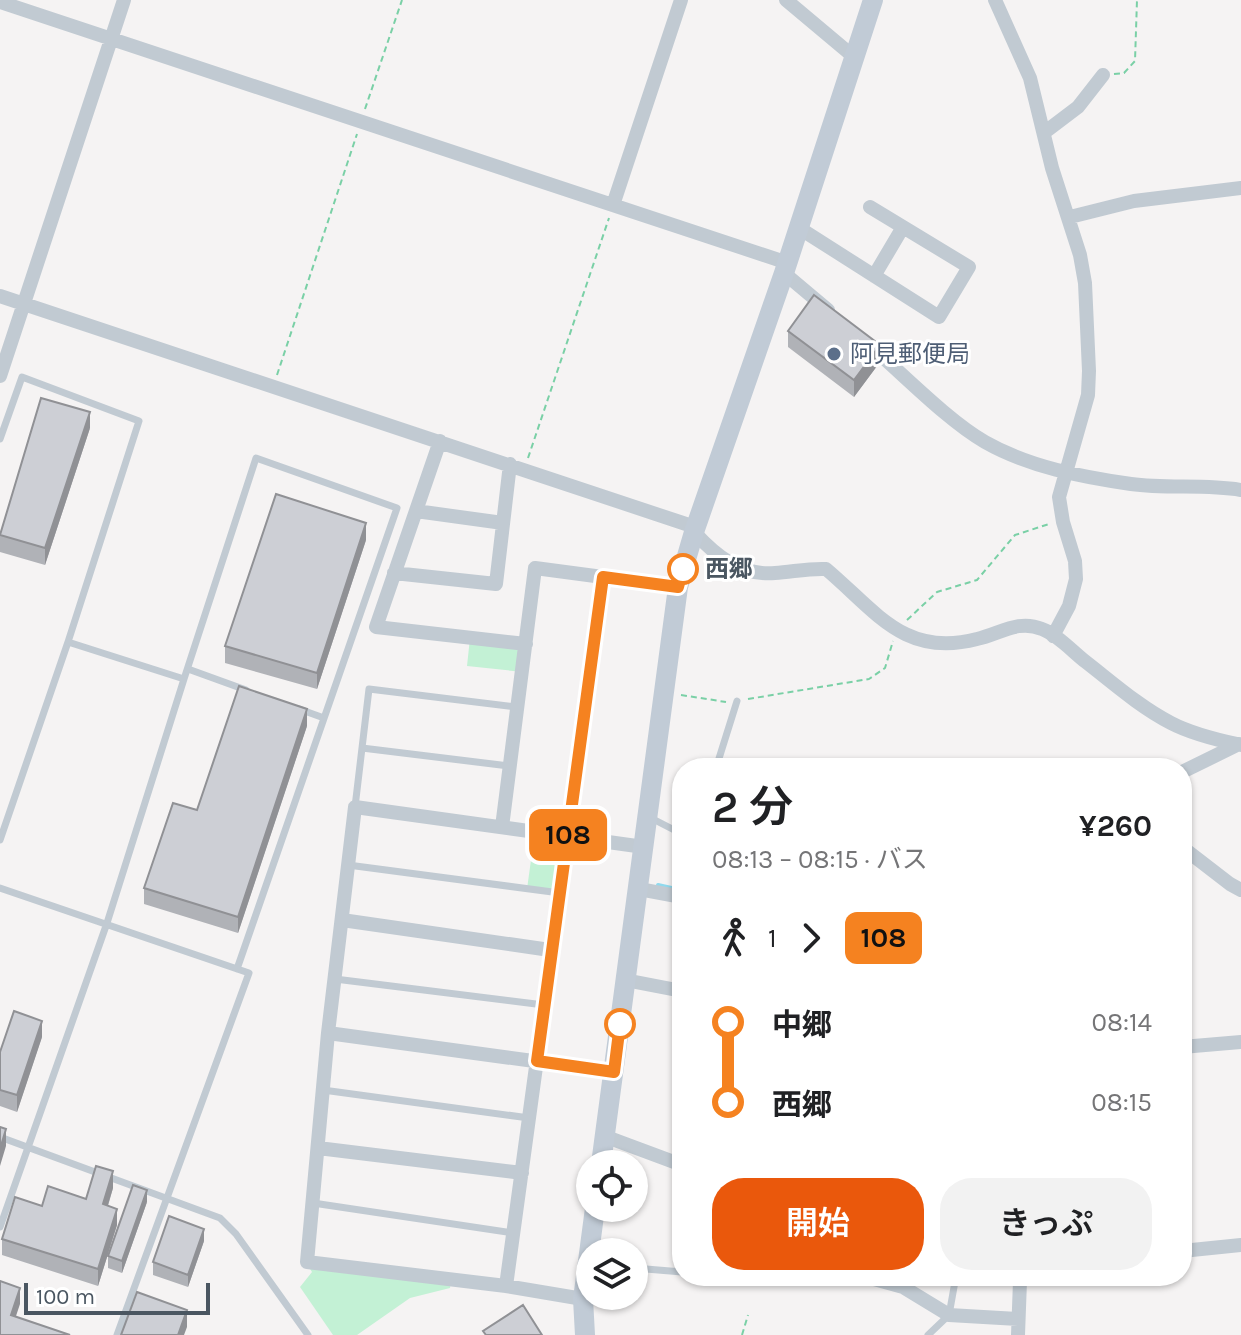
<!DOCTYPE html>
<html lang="ja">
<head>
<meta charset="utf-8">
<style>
	body { margin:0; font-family:Karla,"Noto Sans JP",sans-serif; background:#f2f2f2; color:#202124; height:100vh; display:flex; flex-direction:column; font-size:30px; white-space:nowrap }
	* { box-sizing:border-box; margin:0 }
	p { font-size:26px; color:#757577 }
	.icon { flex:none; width:44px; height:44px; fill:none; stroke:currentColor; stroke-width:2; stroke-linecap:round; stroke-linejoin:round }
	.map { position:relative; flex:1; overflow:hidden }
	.details { position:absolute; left:672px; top:758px; width:520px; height:528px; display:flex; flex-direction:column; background:#fff; border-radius:32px; box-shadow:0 2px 6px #0004 }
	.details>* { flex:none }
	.badge { padding:0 16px; border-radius:12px; font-size:28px; line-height:52px }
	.buttons { position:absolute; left:576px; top:1150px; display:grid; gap:16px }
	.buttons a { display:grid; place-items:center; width:72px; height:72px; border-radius:50%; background:#fff; box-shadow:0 2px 6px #0004; font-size:40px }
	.scale { position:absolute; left:24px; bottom:20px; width:186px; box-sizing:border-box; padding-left:8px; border:4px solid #4a5661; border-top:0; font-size:22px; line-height:28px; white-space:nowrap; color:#4a5661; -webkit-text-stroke:6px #fff; paint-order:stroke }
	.map>.badge { position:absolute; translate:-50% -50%; box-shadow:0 0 0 4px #fff }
	.legs { display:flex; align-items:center; gap:12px; height:88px; padding:0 40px; font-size:26px }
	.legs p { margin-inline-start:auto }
	.overview { display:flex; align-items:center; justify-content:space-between; height:136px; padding:0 40px }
	h1 { font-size:44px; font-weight:600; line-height:60px }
	.cta { display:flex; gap:16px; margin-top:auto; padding:16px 40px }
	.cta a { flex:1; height:92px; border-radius:32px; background:#ea580c; color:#fff; font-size:32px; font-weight:600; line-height:92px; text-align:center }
	.cta a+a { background:#f2f2f2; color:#202124 }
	ul { padding:0 40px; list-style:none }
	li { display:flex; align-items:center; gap:28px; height:80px; font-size:30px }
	li i { display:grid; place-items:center; width:12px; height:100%; margin:0 10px; background:currentColor }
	li i::after { content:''; width:20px; height:20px; margin:-10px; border:6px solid; border-radius:50%; background:#fff }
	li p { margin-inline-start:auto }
	li:first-child i { background:linear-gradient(#0000 50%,currentColor 0) }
	li:last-child i { background:linear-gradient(currentColor 50%,#0000 0) }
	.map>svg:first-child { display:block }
	.green { fill:#c3f1d5 }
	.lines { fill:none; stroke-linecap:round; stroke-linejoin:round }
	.stream { stroke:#90daee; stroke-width:4 }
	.path { stroke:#7ad0a6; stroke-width:2; stroke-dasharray:6 4; stroke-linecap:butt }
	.lane { stroke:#c1cad2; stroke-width:7 }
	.street { stroke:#c1cad2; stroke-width:14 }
	.secondary { stroke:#c1cbd6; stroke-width:20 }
	.wall { fill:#b0b2b7 }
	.shaded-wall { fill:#909195 }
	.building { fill:#cdcfd5; stroke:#909195; stroke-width:2 }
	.line-1-casing { stroke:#fff; stroke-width:18 }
	.line-1 { stroke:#f58220; stroke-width:12 }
	.service-dot { fill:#5c6f8a; stroke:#fff; stroke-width:3 }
	.stop-1-dot { fill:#fff; stroke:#f58220; stroke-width:4 }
	.labels { text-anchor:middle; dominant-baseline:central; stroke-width:6; stroke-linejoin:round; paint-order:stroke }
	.service-label { font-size:24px; fill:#4e5e75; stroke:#fff; text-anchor:start }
	.stop-label { font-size:24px; font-weight:bold; fill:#4a5661; stroke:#fff; text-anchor:start }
</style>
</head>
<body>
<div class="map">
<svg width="1241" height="1335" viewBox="0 0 1241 1335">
	<rect width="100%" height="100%" fill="#f5f3f3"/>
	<path class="green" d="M470 638 526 644 523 672 467 666Z
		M535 831 568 836 560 893 527 889Z
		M307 1264 451 1281 450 1288 410 1298 357 1335H333L300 1287 312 1272Z"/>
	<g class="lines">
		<path class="stream" d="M658 885 676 889"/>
		<path class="path" d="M1114 74 1124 73 1135 61 1137 0
			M365 109 402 0
			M277 375 357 134
			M528 458 609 218
			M907 620 937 592 977 580 1015 535 1049 524
			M681 695 726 702
			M748 699 869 679 885 668 893 641
			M742 1335 748 1315"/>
		<path class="lane" d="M0 439 22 377 139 421 68 642
			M188 669 246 690
			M184 679 256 458 397 508 237 969
			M299 709 324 718
			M362 748 509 766
			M716 768 737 701
			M355 807 369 689 516 707
			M649 817 682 834
			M0 840 68 642 184 679 107 923 0 1227
			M348 865 560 893
			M0 888 249 973 117 1335
			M335 979 544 1005
			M323 1090 529 1118
			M0 1137 220 1218 236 1234 308 1335
			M313 1203 513 1233
			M634 1268 682 1272
			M928 1335 949 1315 956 1276"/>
		<path class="street" d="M786 0 854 57
			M995 0 1030 78 1052 168 1080 255 1085 283 1089 371 1088 395 1059 497 1063 522 1075 561 1076 579 1069 606 1053 636
			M0 2 788 263
			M1045 132 1078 107 1103 75
			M613 205 681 0
			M1070 217 1134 201 1241 188
			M799 228 939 317 969 267 870 207
			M784 273 828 310
			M874 276 903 227
			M0 296 695 527
			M868 344C903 374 947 420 985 442 1029 467 1082 477 1131 484 1167 489 1205 484 1241 490
			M0 376 124 0
			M440 441 376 627 526 644
			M416 511 503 523
			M694 532C716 556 740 576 775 573 792 572 809 568 826 569 876 611 904 658 977 639 1000 634 1018 619 1042 629 1058 635 1073 652 1086 662 1113 683 1140 707 1171 723 1192 734 1217 740 1241 745
			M394 573 496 584 510 464
			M1182 772 1239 744
			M502 827 535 568 678 587
			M1182 847 1230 884 1241 890
			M639 889 682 897
			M342 920 550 950
			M625 980 682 991
			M328 1033 614 1072
			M1182 1047 1241 1042
			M604 1136 682 1165
			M318 1148 522 1173
			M1182 1251 1241 1245
			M863 1276 903 1287 949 1315 1018 1319
			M506 1286 603 577
			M583 1299 506 1286 307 1262 328 1033 355 807 644 847
			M1018 1335 1020 1281 1024 1276"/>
		<path class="secondary" d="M601 1164 678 587 694 532 784 273 873 0
			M585 1335 583 1299 595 1208"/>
	</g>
	<path class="wall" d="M788 331 880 362 854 397 788 347Z
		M90 428 45 565 0 552V535Z
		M366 540 317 689 225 663V646Z
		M307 726 238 933 144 904V888L197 810Z
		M42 1037 17 1112 0 1106V1052Z
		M113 1188 108 1206 117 1225 98 1286 2 1255V1239L42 1206 86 1199Z
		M147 1202 122 1273 108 1268V1256Z
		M204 1241 188 1287 153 1275V1262Z"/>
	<path class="shaded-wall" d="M880 345V362L854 397V380Z
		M90 412V428L45 565V548Z
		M366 523V540L317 689V673Z
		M307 709V726L238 933V917Z
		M42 1021V1037L17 1112V1095Z
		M6 1129V1146L0 1166V1149Z
		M113 1171V1188L103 1221V1204Z
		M147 1190V1202L122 1273V1261Z
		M117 1209V1225L98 1286V1269Z
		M204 1229V1241L188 1287V1275Z
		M20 1288V1304L11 1331V1315Z
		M187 1310V1327L184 1335H178Z"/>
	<path class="building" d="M814 295 880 345 854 380 788 331Z
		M41 398 90 412 45 548 0 535Z
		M276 494 366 523 317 673 225 646Z
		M239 686 307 709 238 917 144 888 173 803 197 810Z
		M14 1011 42 1021 17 1095 0 1090V1052Z
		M0 1127 6 1129 0 1149Z
		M96 1166 113 1171 103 1204 117 1209 98 1269 2 1239 15 1197 42 1206 48 1186 86 1199Z
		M133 1185 147 1190 122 1261 108 1256Z
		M169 1216 204 1229 188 1275 153 1262Z
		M0 1281 20 1288 11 1315 70 1335H0Z
		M137 1292 187 1310 178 1335H121Z
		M523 1305 542 1335H486L483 1331Z"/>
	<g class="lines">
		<g class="line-1-casing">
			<path id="line-1" d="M620 1024 614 1072 537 1061 603 577 678 587 683 569"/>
		</g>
		<use href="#line-1" class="line-1"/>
	</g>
	<circle class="service-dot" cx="834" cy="354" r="8"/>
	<g class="stop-1-dot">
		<circle cx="683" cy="569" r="14"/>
		<circle cx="620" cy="1024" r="14"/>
	</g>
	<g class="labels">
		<g class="service-label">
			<text x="850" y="354">阿見郵便局</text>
		</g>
		<g class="stop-label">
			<text x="705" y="569">西郷</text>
		</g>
	</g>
</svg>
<div class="buttons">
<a><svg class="icon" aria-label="locate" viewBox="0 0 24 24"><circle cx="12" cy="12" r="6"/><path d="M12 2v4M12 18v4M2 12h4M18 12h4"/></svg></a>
<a><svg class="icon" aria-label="layers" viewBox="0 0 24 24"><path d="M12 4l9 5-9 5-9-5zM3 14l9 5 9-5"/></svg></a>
</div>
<div class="scale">100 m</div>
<b class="badge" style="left:568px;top:835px;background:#f58220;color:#111">108</b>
<section class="details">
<div class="overview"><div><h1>2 分</h1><p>08:13 – 08:15 · バス</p></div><b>¥260</b></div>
<div class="legs"><svg class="icon" aria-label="walk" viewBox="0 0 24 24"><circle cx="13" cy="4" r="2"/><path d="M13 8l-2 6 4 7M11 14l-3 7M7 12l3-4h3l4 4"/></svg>1<svg class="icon" aria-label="forward" viewBox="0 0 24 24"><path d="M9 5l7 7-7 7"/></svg><b class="badge" style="background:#f58220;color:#111">108</b></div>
<ul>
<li><i style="color:#f58220"></i><b>中郷</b><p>08:14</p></li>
<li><i style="color:#f58220"></i><b>西郷</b><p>08:15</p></li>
</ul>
<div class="cta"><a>開始</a><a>きっぷ</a></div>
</section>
</div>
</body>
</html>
